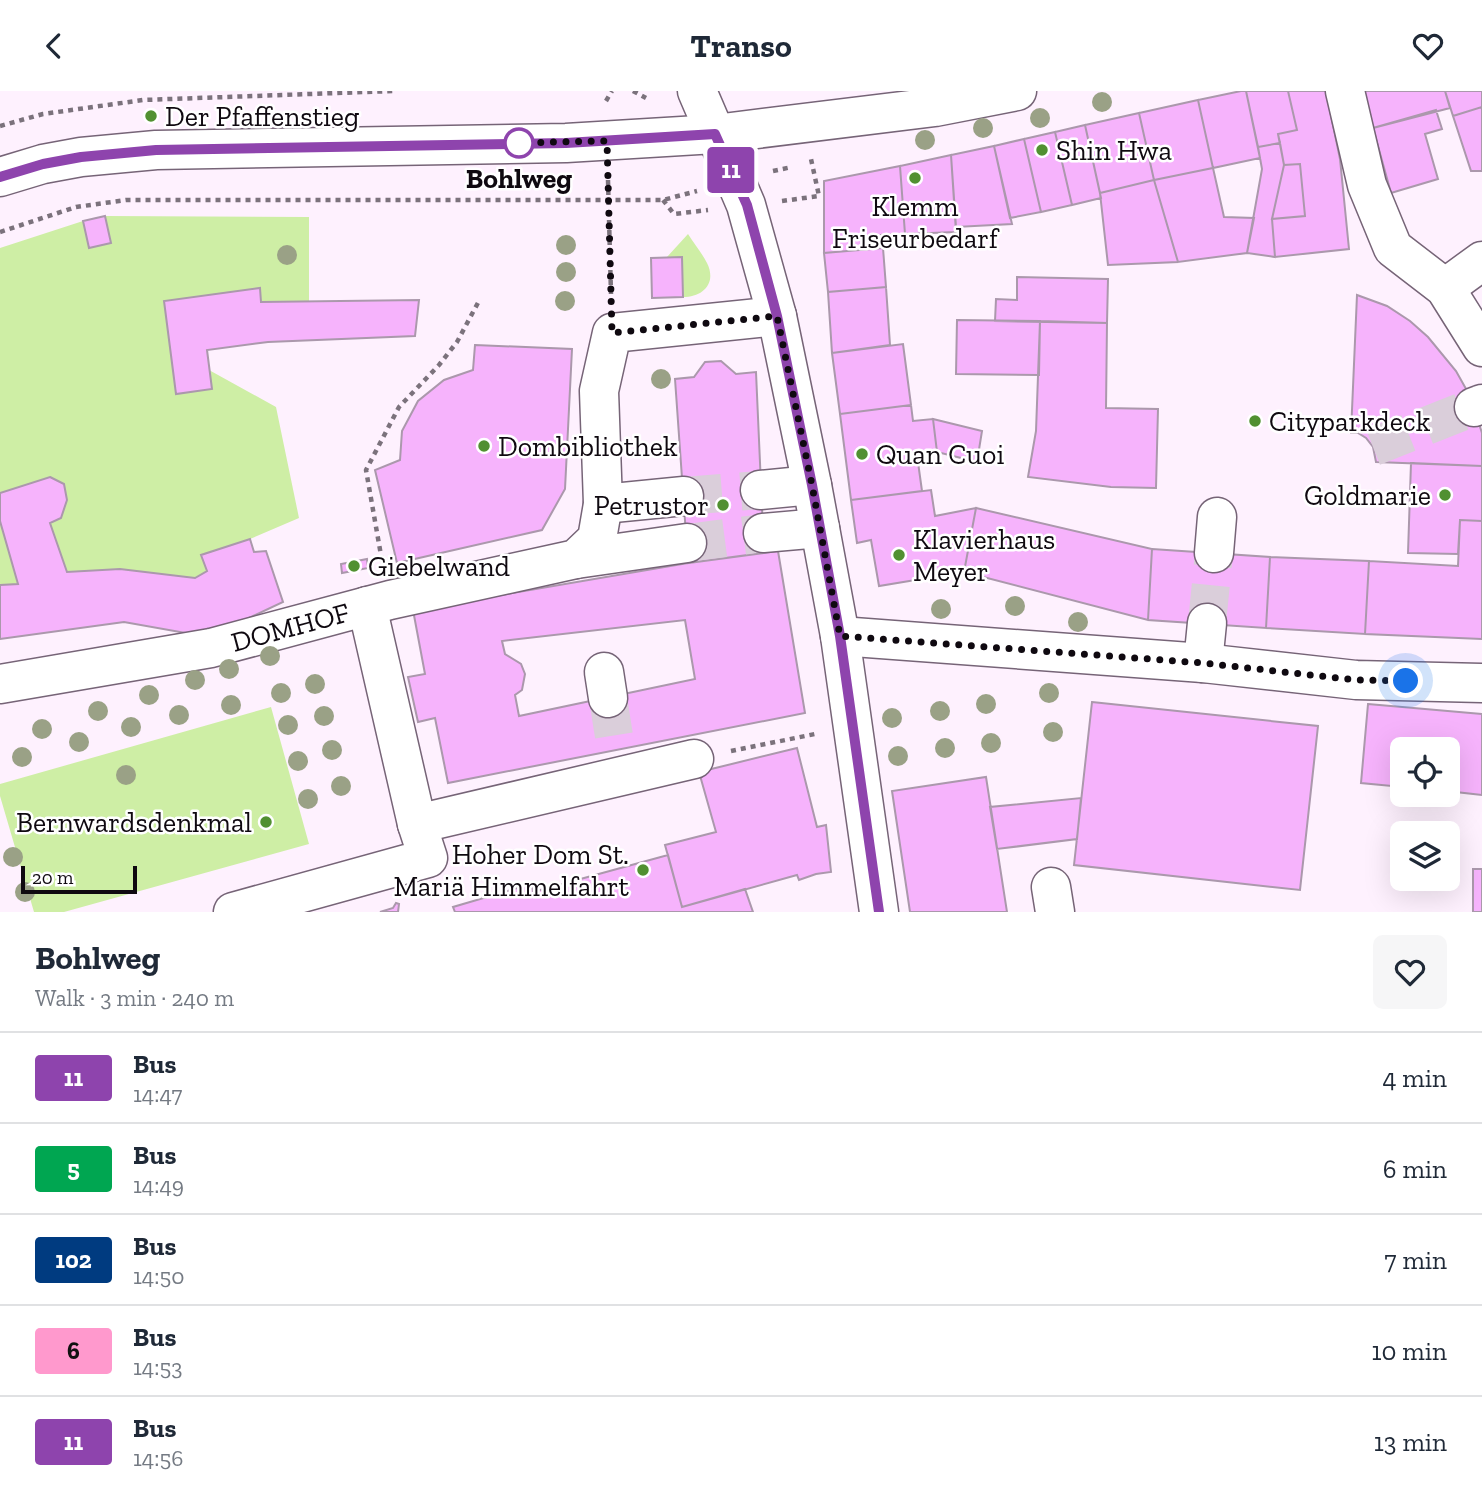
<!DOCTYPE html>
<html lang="en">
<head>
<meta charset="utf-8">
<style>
	body { margin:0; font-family:"Zilla Slab",serif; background:#f6f6f7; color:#1f2937; height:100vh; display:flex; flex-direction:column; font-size:26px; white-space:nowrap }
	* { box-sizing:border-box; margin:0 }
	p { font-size:23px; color:#747a83 }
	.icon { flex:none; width:38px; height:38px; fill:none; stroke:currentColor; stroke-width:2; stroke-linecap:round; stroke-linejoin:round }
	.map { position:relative; height:821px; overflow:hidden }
	.panel { display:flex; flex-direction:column; background:#fff; flex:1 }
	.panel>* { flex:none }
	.badge { padding:0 14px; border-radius:5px; font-size:24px; line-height:46px }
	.tools { position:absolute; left:1390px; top:646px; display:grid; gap:14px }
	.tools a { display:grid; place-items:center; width:70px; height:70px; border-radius:10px; background:#fff; box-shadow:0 7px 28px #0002; font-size:35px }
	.scale { position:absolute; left:21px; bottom:18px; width:116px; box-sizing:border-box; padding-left:7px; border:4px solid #0f0910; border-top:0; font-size:19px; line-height:24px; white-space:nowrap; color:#0f0910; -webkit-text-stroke:5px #fff; paint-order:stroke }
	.you { position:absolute; width:35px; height:35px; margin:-18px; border:5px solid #fff; border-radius:50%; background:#1a73e8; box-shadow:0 0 0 10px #1a73e833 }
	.map>.badge { position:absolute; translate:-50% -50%; box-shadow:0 0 0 4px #fff }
	.round { display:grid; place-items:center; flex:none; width:74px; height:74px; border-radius:10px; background:#f6f6f7 }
	.headline { display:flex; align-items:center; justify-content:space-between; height:119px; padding:0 35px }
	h1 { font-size:33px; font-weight:700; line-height:52px }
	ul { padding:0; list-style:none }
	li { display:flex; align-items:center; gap:21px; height:91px; padding:0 35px; border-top:2px solid #e0e1e3 }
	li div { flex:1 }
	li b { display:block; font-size:26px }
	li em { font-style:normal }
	li .badge { min-width:77px; font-weight:700; text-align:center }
	header { display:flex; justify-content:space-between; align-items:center; height:91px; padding:0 35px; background:#fff; font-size:32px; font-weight:700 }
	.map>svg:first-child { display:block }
	.green { fill:#ceeea5 }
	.building { fill:#f6b3fc; stroke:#ab98ac; stroke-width:2; fill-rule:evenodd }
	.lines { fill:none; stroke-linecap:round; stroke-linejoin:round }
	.minor-tunnel { stroke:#daceda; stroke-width:38; stroke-dasharray:38 19; stroke-linecap:butt }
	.minor-casing { stroke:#766477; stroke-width:41 }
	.path { stroke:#7b727c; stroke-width:4.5; stroke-dasharray:5 5; stroke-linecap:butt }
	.minor { stroke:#fff; stroke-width:38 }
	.tree { fill:#9aa186 }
	.line-casing { stroke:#fff; stroke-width:16 }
	.line { stroke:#8e44ad; stroke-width:10 }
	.walk { stroke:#0f0910; stroke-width:7; stroke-dasharray:0 12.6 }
	.poi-dot { fill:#519031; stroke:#fff; stroke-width:2.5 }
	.stop-dot { fill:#fff; stroke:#8e44ad; stroke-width:3.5 }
	.labels { text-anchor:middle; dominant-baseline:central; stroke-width:5; stroke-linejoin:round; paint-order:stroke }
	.poi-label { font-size:28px; fill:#0f0910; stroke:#fff; text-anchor:start }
	.stop-label { font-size:28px; font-weight:bold; fill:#0f0910; stroke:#fff }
	.street-label { font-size:28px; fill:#0f0910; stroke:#fff }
</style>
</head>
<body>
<header><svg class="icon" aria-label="back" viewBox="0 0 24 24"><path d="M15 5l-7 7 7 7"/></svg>Transo<svg class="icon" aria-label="heart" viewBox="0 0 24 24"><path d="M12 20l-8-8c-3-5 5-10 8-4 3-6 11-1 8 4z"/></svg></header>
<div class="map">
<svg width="1482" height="821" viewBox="0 0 1482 821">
	<rect width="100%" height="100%" fill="#fef1fe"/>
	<path class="green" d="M105 125 309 126V210L261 211 260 197 164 210 176 303 211 298 209 279 276 316 299 427 250 448 201 464 207 480 195 487 120 478 67 481 50 432 61 426 67 409 64 393 49 386 0 402V157L83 130 89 156 111 152Z
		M688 143C694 153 702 162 707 172 717 192 703 206 683 206L682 166H667Z
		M0 430 18 493 0 494Z
		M271 616 309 753 64 821H34L0 705V693Z"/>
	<path class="building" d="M1241 0H1246L1260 67 1213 77 1198 9Z
		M1246 0H1288L1297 39 1278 43 1280 52 1258 56Z
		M1288 0H1326L1340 68 1349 158 1275 166 1272 128 1305 125 1300 73 1284 74 1278 43 1297 39Z
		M1364 0H1445L1450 17 1373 37Z
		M1445 0H1482V16L1453 25Z
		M1198 9 1213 77 1154 89 1139 22Z
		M1482 16V80H1471L1453 25Z
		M1436 19 1442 38 1425 43 1438 88 1391 102 1373 37Z
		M1139 22 1154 89 1100 102 1085 34Z
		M1085 34 1101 107 1072 114 1055 41Z
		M1055 41 1072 114 1041 121 1024 48Z
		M1024 48 1041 121 1010 127 994 55Z
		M1280 52 1284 74 1272 128 1275 166 1247 162 1262 78 1258 56Z
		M994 55 1012 133 956 136 951 64Z
		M951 64 956 141 905 143 900 75Z
		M1300 73 1305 125 1272 128 1284 74Z
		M900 75 905 143 881 144 883 157 824 162V90Z
		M1213 77 1224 126 1254 127 1247 162 1178 171 1154 89Z
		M1154 89 1178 171 1108 174 1100 102Z
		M105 125 111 152 89 157 83 130Z
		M883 157 886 196 828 201 824 162Z
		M682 166 683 206 652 207 651 167Z
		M1017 186 1108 188 1107 232 995 230 996 208 1017 209Z
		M886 196 890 254 832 262 828 201Z
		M260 197 261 211 419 209 415 245 268 251 207 259 212 298 176 303 164 210Z
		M1357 204 1387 215 1410 230 1428 246 1456 280 1470 305 1482 342V375L1376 371 1373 356 1366 347 1358 342H1351Z
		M957 229 1040 230 1039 284 956 283Z
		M1040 230 1107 232 1106 317 1158 318 1156 397 1111 396 1028 386 1036 340Z
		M903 253 911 314 840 323 832 262Z
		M475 254 572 258 565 398 542 439 397 472 375 379 400 369 402 340 418 310 444 289 473 279Z
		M721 270 736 283 756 281 764 462 688 472 675 288 694 286 705 271Z
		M911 314 913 330 933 328 937 361 917 364 922 400 851 409 840 323Z
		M933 328 982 340 977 371 937 361Z
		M1411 372 1482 375V430L1460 429 1458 463 1408 462Z
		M50 386 64 393 67 409 61 427 50 432 67 481 120 478 195 487 207 480 201 464 250 448 254 461 266 460 283 511 208 546 124 531 0 548V494L18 493 0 430V402Z
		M931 399 935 425 976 417 964 481 879 495 871 449 857 452 851 409Z
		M976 417 1152 458 1148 529 964 481Z
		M1460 429 1482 430V548L1365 543 1369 470 1458 475Z
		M1152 458 1270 466 1266 537 1148 529Z
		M778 460 805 622 448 692 435 627 418 631 408 586 425 583 413 519 688 472ZM685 529 695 588 519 625 515 604 522 599 525 583 521 573 505 563 502 550Z
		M1270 466 1369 470 1365 543 1266 537Z
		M367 468 368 477 342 482 341 473Z
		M1092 611 1318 635 1300 799 1074 774Z
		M1368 613 1482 623V704L1447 700V658H1402V696L1361 692Z
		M797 657 817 736 826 734 831 781 816 783 799 789 797 784 682 816 665 754 716 741 699 681Z
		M986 686 1007 821H910L892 700Z
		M1081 707 1077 748 997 758 990 716Z
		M668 764 682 816 745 798 753 821H455L453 816 531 793 533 801Z
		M1473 778H1482V821H1473Z
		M396 812 399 813 398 821H380L393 817Z"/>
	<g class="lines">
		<path class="minor-tunnel" d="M1373 356 1474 316
			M684 405 760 399
			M687 452 763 442
			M1207 532 1214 462
			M608 607 616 658"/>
		<g class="minor-casing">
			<g id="minor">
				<path d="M697 0 746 114 777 225 812 394 840 545 879 821"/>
				<path d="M1345 0 1367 94 1393 157 1445 197 1482 256"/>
				<path d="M0 86 43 73 81 66 156 59 566 52 715 43 935 16 1017 0"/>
				<path d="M1445 197 1482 170"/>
				<path d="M1474 316 1482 313"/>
				<path d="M760 399 812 394"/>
				<path d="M603 413 684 405"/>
				<path d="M763 442 820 437"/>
				<path d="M1214 462 1217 426"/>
				<path d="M576 468 687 452"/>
				<path d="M840 545 1203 572 1356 589 1482 592"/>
				<path d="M1203 572 1207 532"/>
				<path d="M604 581 608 607"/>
				<path id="s1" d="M0 593 211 557 390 509 576 468 597 448 603 413 599 300 612 242 777 225"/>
				<path d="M417 733 694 668"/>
				<path d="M1051 796 1055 821"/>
				<path d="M233 821 428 767 417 733 367 515"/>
			</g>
		</g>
		<path class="path" d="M633 0 646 7
			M606 10 612 0
			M0 35 43 23 143 9 393 0
			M773 80 792 76
			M608 89 611 203
			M663 109 674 123 708 119
			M782 110 819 105 811 68
			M0 141 76 116 126 109H663L697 100
			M382 470 366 379 399 316 439 274 457 251 480 208
			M731 660 815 643"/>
		<use href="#minor" class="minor"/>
	</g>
	<g class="tree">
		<circle cx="1102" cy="11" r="10"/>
		<circle cx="1040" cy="27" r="10"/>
		<circle cx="983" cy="37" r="10"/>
		<circle cx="925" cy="49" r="10"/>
		<circle cx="566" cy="154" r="10"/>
		<circle cx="287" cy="164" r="10"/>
		<circle cx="566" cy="181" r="10"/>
		<circle cx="565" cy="210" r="10"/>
		<circle cx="661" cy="288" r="10"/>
		<circle cx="1015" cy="515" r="10"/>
		<circle cx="941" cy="518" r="10"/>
		<circle cx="1078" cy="531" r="10"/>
		<circle cx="270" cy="565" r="10"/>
		<circle cx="229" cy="578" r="10"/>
		<circle cx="195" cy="589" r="10"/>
		<circle cx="315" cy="593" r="10"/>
		<circle cx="281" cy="602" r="10"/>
		<circle cx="1049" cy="602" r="10"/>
		<circle cx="149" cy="604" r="10"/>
		<circle cx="986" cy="613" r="10"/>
		<circle cx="231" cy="614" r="10"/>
		<circle cx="98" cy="620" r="10"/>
		<circle cx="940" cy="620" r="10"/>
		<circle cx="179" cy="624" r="10"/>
		<circle cx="324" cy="625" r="10"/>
		<circle cx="892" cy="627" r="10"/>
		<circle cx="288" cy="634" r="10"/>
		<circle cx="131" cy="636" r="10"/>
		<circle cx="42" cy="638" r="10"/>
		<circle cx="1053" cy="641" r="10"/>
		<circle cx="79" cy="651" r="10"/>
		<circle cx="991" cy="652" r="10"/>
		<circle cx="945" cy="657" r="10"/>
		<circle cx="332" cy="659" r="10"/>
		<circle cx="898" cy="665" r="10"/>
		<circle cx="22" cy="666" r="10"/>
		<circle cx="298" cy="670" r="10"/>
		<circle cx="126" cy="684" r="10"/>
		<circle cx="341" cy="695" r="10"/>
		<circle cx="308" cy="708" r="10"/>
		<circle cx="13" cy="766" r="10"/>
		<circle cx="25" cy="801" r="10"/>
	</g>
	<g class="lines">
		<g class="line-casing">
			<path id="line" d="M0 86 43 73 81 66 156 59 566 52 715 43 747 114 777 225 812 394 840 545 879 821"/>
		</g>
		<use href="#line" class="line"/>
		<path class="walk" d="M519 52H511L607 50 612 242 777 225 812 394 840 545 1203 572 1356 589 1406 590"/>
	</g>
	<g class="poi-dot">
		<circle cx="151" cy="25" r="7"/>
		<circle cx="1042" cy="59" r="7"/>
		<circle cx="915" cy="87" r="7"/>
		<circle cx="1255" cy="330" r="7"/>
		<circle cx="484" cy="355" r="7"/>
		<circle cx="862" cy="363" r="7"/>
		<circle cx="1445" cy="404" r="7"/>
		<circle cx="723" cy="414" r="7"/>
		<circle cx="899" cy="464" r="7"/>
		<circle cx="354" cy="475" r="7"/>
		<circle cx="266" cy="731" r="7"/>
		<circle cx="643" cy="779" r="7"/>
	</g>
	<circle class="stop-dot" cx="519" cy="52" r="14"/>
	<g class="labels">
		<g class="poi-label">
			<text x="165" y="25">Der Pfaffenstieg</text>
			<text x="1056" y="59">Shin Hwa</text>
			<text x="915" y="115" text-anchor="middle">Klemm<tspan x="915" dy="32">Friseurbedarf</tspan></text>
			<text x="1269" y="330">Cityparkdeck</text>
			<text x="498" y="355">Dombibliothek</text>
			<text x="876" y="363">Quan Cuoi</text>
			<text x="1431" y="404" text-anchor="end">Goldmarie</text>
			<text x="709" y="414" text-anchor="end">Petrustor</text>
			<text x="913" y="448">Klavierhaus<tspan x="913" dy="32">Meyer</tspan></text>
			<text x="368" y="475">Giebelwand</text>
			<text x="252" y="731" text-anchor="end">Bernwardsdenkmal</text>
			<text x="629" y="763" text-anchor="end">Hoher Dom St.<tspan x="629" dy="32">Mariä Himmelfahrt</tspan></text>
		</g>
		<g class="stop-label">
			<text x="519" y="87">Bohlweg</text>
		</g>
		<g class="street-label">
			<text stroke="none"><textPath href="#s1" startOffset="296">DOMHOF</textPath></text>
		</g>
	</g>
</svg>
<div class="tools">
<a><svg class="icon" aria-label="locate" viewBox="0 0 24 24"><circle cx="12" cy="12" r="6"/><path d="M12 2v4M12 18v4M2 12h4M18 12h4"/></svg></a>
<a><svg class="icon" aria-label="layers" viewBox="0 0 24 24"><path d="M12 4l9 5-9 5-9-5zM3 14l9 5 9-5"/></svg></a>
</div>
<div class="scale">20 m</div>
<div class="you" style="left:1406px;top:590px"></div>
<b class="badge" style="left:731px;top:79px;background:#8e44ad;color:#fff">11</b>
</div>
<section class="panel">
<div class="headline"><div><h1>Bohlweg</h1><p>Walk · 3 min · 240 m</p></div><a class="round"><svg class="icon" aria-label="heart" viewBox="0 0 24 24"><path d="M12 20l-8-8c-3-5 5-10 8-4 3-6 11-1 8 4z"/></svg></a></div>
<ul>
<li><span class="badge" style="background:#8e44ad;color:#fff">11</span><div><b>Bus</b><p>14:47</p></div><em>4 min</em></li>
<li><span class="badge" style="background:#00a651;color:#fff">5</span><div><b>Bus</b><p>14:49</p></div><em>6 min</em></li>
<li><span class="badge" style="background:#003b80;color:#fff">102</span><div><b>Bus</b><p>14:50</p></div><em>7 min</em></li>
<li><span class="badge" style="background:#ff99cd;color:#111">6</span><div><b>Bus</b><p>14:53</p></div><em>10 min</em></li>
<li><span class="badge" style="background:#8e44ad;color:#fff">11</span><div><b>Bus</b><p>14:56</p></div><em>13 min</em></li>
</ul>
</section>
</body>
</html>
